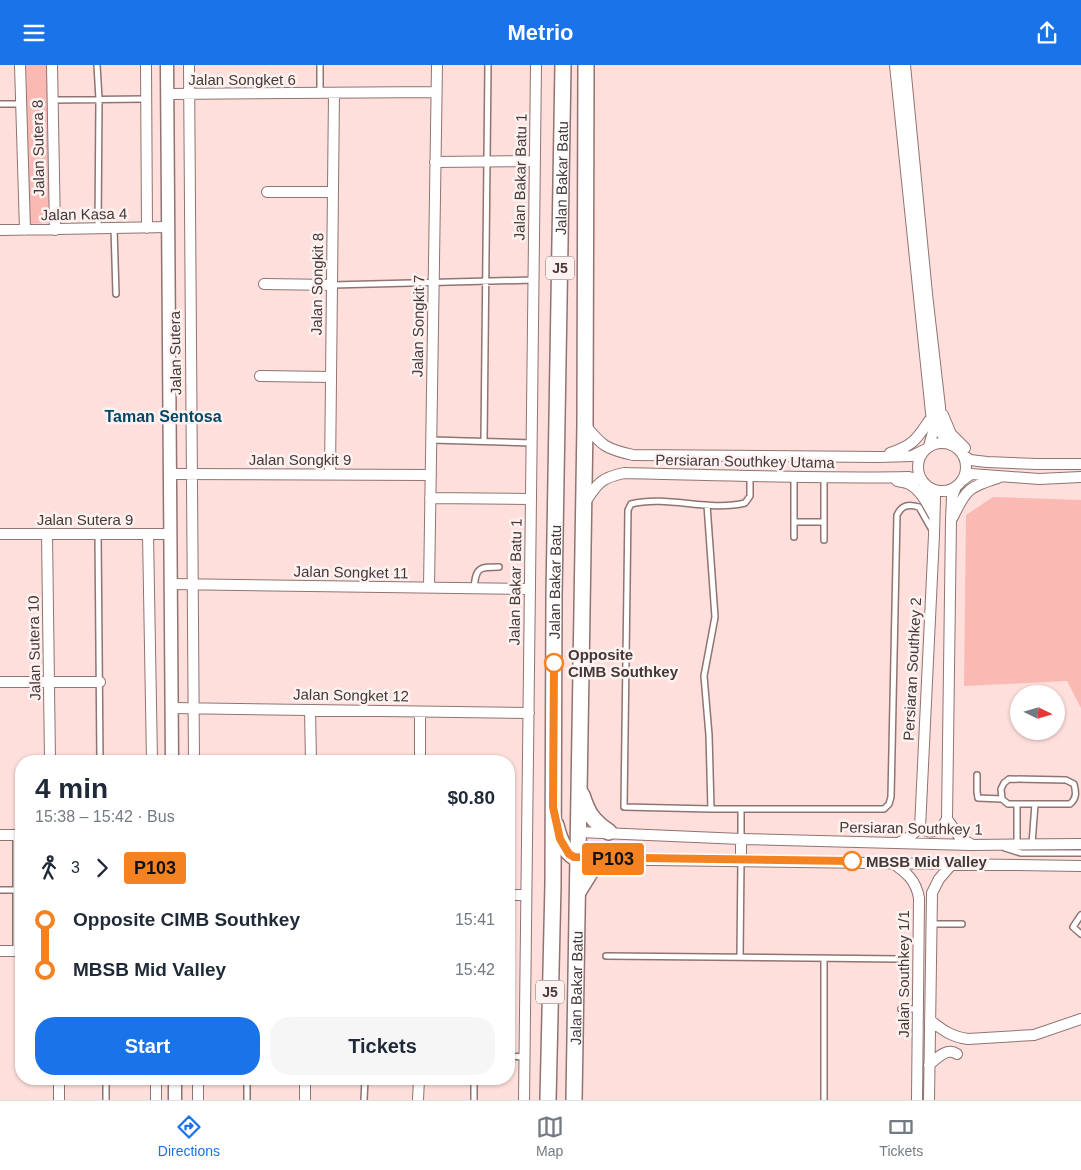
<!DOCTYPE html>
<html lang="en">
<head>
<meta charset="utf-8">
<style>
	body { margin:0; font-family:Arial,sans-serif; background:#f6f6f7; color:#1f2937; height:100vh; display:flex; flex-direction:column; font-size:19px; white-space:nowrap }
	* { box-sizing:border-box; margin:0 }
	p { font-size:16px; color:#747a83 }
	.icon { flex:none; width:28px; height:28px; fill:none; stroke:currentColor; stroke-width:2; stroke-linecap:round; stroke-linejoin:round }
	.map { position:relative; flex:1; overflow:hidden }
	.panel { position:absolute; left:15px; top:690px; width:500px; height:330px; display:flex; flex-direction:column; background:#fff; border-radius:20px; box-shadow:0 1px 4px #0004 }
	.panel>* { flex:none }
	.badge { padding:0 10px; border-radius:4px; font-size:18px; line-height:32px }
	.needle { width:32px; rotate:95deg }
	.fabs { position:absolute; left:1010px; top:620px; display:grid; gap:10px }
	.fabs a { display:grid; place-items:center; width:55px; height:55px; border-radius:50%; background:#fff; box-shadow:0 1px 4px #0004; font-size:25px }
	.map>.badge { position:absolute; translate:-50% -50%; box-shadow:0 0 0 2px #fff }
	.legs { display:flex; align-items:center; gap:8px; height:55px; padding:0 20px; font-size:16px }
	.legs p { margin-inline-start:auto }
	.overview { display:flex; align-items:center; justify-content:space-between; height:85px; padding:0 20px }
	h1 { font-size:28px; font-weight:700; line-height:38px }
	.primary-button { display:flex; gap:10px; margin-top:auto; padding:10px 20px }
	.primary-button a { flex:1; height:58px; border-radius:20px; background:#1a73e8; color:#fff; font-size:20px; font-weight:700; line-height:58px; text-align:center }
	.primary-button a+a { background:#f6f6f7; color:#1f2937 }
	ul { padding:0 20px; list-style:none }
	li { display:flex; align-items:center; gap:18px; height:50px; font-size:19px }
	li i { display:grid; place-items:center; width:8px; height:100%; margin:0 6px; background:currentColor }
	li i::after { content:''; width:12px; height:12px; margin:-6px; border:4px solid; border-radius:50%; background:#fff }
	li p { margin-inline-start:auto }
	li:first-child i { background:linear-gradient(#0000 50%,currentColor 0) }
	li:last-child i { background:linear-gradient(currentColor 50%,#0000 0) }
	header { display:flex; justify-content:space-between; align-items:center; height:65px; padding:0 20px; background:#1a73e8; color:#fff; font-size:22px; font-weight:700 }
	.tabs { display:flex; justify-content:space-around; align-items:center; height:70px; border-top:1px solid #e0e1e3; background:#fff; font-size:14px; color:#747a83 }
	.tabs a { display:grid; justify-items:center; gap:2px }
	.tabs .active { color:#1a73e8 }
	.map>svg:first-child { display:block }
	.green { fill:#fab9b3 }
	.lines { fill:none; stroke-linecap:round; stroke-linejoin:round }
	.service-casing { stroke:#8f7471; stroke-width:8 }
	.minor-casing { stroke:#8f7471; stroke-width:12 }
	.tertiary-casing { stroke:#8f7471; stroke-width:15 }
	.primary-casing { stroke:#8f7471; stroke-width:18 }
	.service { stroke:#fff; stroke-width:5 }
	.minor { stroke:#fff; stroke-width:10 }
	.tertiary { stroke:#fff; stroke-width:12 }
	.primary { stroke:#fff; stroke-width:15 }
	.line-1-casing { stroke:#fff; stroke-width:11 }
	.line-1 { stroke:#f58220; stroke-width:8 }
	.stop-1-dot { fill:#fff; stroke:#f58220; stroke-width:2.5 }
	.labels { text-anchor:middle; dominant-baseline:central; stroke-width:5; stroke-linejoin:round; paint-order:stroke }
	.shield { fill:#fef2f0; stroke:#7c706f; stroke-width:1 }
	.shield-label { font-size:14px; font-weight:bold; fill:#453938 }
	.street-label { font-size:15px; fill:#453938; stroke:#fef2f0 }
	.stop-label { font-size:15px; font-weight:bold; fill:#453938; stroke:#fef2f0; text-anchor:start }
	.neighbourhood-label { font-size:16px; font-weight:bold; fill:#004665; stroke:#fef2f0 }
</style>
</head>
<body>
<header><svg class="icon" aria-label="menu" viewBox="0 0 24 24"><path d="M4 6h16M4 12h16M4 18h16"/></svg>Metrio<svg class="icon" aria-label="share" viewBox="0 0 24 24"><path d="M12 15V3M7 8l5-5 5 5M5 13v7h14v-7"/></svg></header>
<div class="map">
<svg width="1081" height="1035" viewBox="0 0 1081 1035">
	<rect width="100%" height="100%" fill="#fedfdc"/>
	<path class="green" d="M26 0H47L50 158 29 159Z
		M993 432 1081 435V643L1067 616 964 621 966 450Z"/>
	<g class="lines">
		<g class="service-casing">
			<path id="service" d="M97 0 99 34 98 164
				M320 0V28
				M52 35 146 34
				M0 39H20
				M114 163 116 229
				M332 220 534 215
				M432 375 532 378
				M484 376 488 0
				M750 410V431L745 438C708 447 668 430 631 439L628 445 624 742 711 744H884L889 739 891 732 897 450C902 440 908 439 919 442L932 465
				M794 413V457H824V413
				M707 440 715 552 704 611 709 670 711 744
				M98 469 100 696
				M794 472V457
				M824 475V457
				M474 523C476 502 479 502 499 502
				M977 710V727L978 733 1002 734 1008 739H1017V779
				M1002 734 1001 724 1004 718 1009 714 1066 715 1074 719C1076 727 1077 733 1070 739H1035L1032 779
				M1017 739H1035
				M741 774V744
				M1005 783 1021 788H1081
				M0 825H21
				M1081 850 1073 862 1081 869
				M932 859H962
				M16 886V770
				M606 891 901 894
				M740 892 741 795
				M901 944H917
				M509 991 524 992
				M106 1014V1035
				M247 1035V1014
				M364 1035 365 1014
				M474 1035V1014
				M824 1035V893"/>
		</g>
		<g class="minor-casing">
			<path id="minor" d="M20 0 25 165
				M52 0 55 165
				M146 0 147 163
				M189 0 194 696
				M895 0 933 367 929 381
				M905 0 927 229 940 342 941 368 948 378
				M167 29 436 27
				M435 97 535 96
				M267 127H333
				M0 165 168 162
				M264 219 332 220
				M260 311 331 312
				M943 350 951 369 965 383
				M585 360C602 381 606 384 633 390L878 392 912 391 924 385
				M918 402a24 24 0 1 1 48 0a24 24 0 1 1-48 0Z
				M890 388C915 380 917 373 931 353
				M963 390 970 395 987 397 1037 399H1081
				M170 409 431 410
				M330 410 334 28
				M963 415 971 409 1039 414 1081 412
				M897 416C901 417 906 417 909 419 921 425 928 440 934 451
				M956 422 952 432 951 455 947 754 961 774 971 779
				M430 433 531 434
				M584 439C597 419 600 413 624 408 720 410 814 414 909 412L921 415
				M953 452C966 424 969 422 998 413
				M0 469H170
				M47 469 50 696
				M148 469 152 696
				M171 519 530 524
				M429 523 437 0
				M0 617H100
				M172 643 529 648
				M310 645 311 696
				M420 696V647
				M920 763C931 770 941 766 947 754
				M579 767 741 774 971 780 1081 779
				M0 770H21
				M900 777 909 772 920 763 934 470 935 432 927 421
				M578 794 1081 801
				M741 795V774
				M891 797C906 807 916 815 919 833L917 1035
				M509 830H526
				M0 886H21
				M930 955C942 965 952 972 968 974L1034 970 1081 954
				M929 1000C937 993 947 982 957 989
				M59 1014V1035
				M156 1014V1035
				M198 1014V1035
				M305 1035V1014
				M418 1035 419 1014
				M524 1035 536 0
				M929 1035 932 828 939 814 952 799"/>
		</g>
		<g class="tertiary-casing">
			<path id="tertiary" d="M167 0 172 696
				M175 1014V1035"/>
		</g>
		<g class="primary-casing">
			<g id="primary">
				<path d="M582 730C588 749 593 756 609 767"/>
				<path d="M556 760C559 773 565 789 578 794"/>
				<path d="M578 827 591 806 608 794"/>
				<path id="s1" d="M548 1035 553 819 554 531 563 0"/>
				<path id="s2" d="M574 1035 585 360 586 0"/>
			</g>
		</g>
		<use href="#service" class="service"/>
		<use href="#minor" class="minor"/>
		<use href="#tertiary" class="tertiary"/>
		<use href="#primary" class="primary"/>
	</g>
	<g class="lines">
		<g class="line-1-casing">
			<path id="line-1" d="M554 598 553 742 560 774 569 789 574 792 852 796"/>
		</g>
		<use href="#line-1" class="line-1"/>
	</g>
	<g class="stop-1-dot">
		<circle cx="554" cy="598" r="9"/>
		<circle cx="852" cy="796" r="9"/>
	</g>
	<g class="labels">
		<g class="shield">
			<rect x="546" y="191.5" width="28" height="23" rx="4"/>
			<rect x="536" y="915.5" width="28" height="23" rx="4"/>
		</g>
		<g class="shield-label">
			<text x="560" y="203">J5</text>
			<text x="550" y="927">J5</text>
		</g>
		<g class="street-label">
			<text x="242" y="14">Jalan Songket 6</text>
			<text transform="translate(38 83) rotate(-91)">Jalan Sutera 8</text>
			<text transform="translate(520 112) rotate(-89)">Jalan Bakar Batu 1</text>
			<text stroke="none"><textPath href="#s1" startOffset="922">Jalan Bakar Batu</textPath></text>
			<text transform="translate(84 149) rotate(-1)">Jalan Kasa 4</text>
			<text transform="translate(317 219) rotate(-89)">Jalan Songkit 8</text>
			<text transform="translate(418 261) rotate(-89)">Jalan Songkit 7</text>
			<text transform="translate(175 288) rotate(-91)">Jalan Sutera</text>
			<text x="300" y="394">Jalan Songkit 9</text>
			<text transform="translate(745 396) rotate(1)">Persiaran Southkey Utama</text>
			<text x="85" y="454">Jalan Sutera 9</text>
			<text transform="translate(351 507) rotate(1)">Jalan Songket 11</text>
			<text transform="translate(515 517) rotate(-89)">Jalan Bakar Batu 1</text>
			<text stroke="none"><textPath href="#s1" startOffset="518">Jalan Bakar Batu</textPath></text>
			<text transform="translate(34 583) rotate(-91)">Jalan Sutera 10</text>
			<text transform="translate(912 604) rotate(-87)">Persiaran Southkey 2</text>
			<text transform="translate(351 630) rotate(1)">Jalan Songket 12</text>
			<text transform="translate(911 763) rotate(1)">Persiaran Southkey 1</text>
			<text transform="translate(903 909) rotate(-90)">Jalan Southkey 1/1</text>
			<text stroke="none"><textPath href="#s2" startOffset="112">Jalan Bakar Batu</textPath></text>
		</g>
		<g class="stop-label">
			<text x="568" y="589">Opposite<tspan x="568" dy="17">CIMB Southkey</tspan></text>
			<text x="866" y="796">MBSB Mid Valley</text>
		</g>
		<g class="neighbourhood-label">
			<text x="163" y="351">Taman Sentosa</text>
		</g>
	</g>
</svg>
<div class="fabs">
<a><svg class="needle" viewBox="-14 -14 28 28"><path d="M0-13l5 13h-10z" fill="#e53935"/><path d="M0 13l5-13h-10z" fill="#747a83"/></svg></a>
</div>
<b class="badge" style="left:613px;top:794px;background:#f58220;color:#111">P103</b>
<section class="panel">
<div class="overview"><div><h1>4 min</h1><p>15:38 – 15:42 · Bus</p></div><b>$0.80</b></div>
<div class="legs"><svg class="icon" aria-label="walk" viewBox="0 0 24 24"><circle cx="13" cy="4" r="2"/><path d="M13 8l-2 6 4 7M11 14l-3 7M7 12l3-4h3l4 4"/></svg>3<svg class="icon" aria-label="forward" viewBox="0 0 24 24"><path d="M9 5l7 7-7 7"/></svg><b class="badge" style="background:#f58220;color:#111">P103</b></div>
<ul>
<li><i style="color:#f58220"></i><b>Opposite CIMB Southkey</b><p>15:41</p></li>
<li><i style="color:#f58220"></i><b>MBSB Mid Valley</b><p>15:42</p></li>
</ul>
<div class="primary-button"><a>Start</a><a>Tickets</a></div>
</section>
</div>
<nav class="tabs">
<a class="active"><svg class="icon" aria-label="directions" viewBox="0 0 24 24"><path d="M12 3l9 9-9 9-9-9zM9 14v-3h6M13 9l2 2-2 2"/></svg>Directions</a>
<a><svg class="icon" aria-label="map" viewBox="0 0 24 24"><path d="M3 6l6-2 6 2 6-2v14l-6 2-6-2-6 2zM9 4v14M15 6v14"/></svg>Map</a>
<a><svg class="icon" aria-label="tickets" viewBox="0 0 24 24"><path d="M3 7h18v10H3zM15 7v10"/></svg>Tickets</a>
</nav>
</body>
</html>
